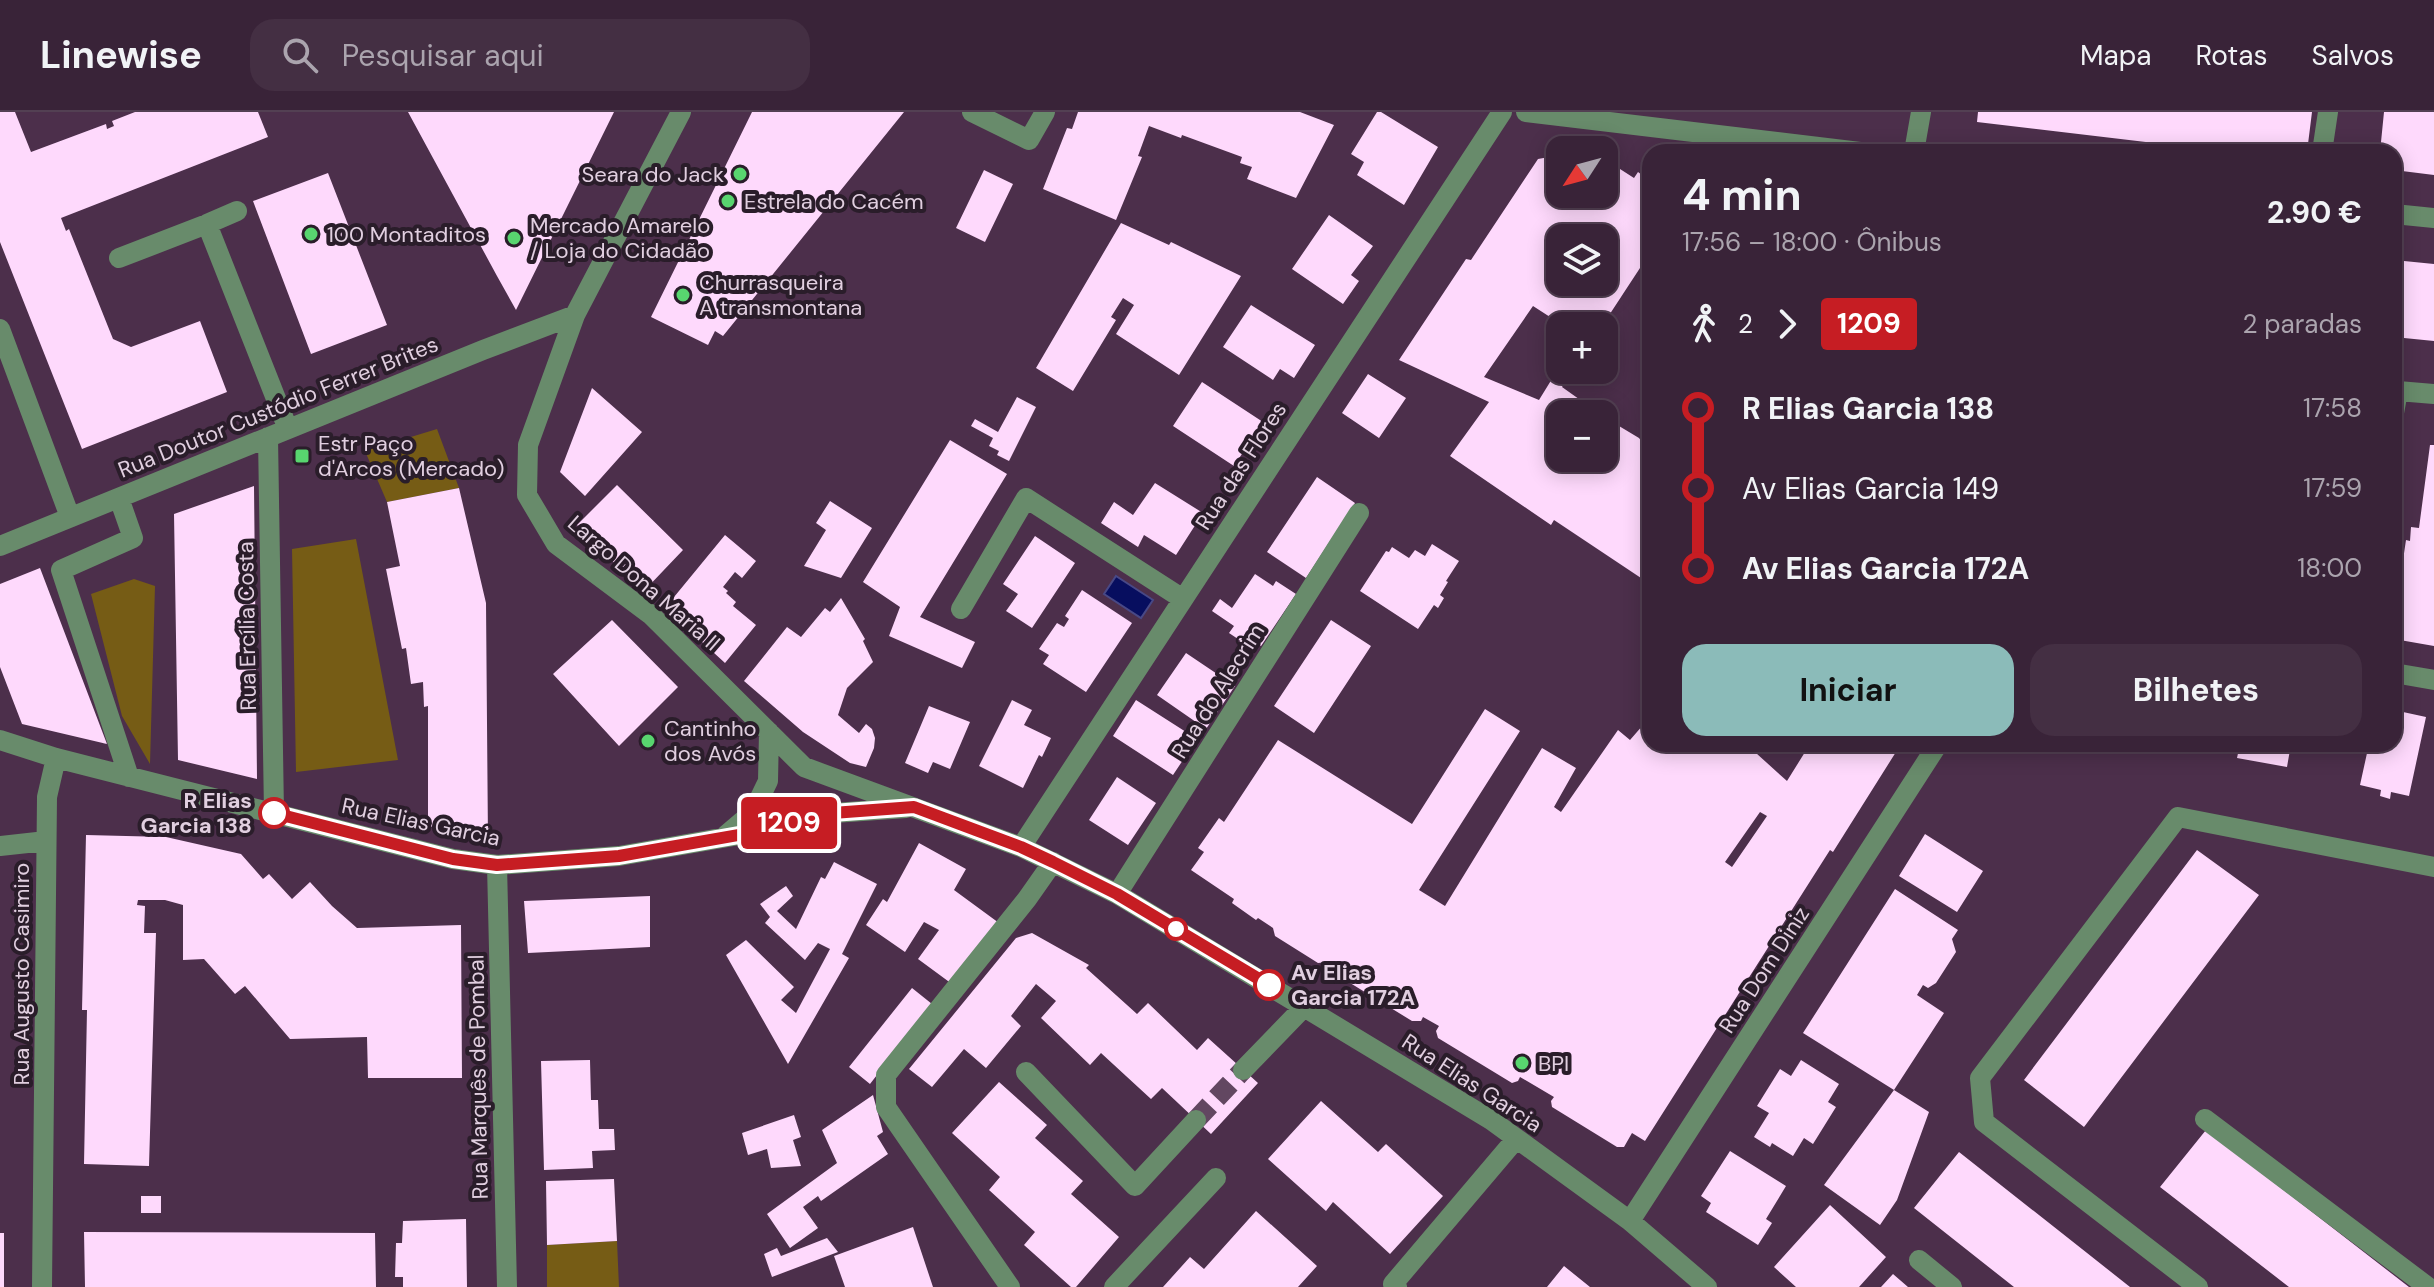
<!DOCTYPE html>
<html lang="pt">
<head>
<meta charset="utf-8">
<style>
	body { margin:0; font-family:"DM Sans",sans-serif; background:#442f43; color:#f1f3f6; height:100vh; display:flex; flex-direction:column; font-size:30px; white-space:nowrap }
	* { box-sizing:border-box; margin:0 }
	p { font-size:26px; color:#aba4ae }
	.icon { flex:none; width:44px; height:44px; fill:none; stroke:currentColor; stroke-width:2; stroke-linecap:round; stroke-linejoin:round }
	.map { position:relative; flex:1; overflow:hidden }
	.sheet { position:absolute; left:1642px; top:32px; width:760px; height:608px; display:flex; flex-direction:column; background:#392338; border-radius:24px; box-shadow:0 4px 20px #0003,0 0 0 2px #534053 }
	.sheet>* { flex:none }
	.badge { padding:0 16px; border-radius:6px; font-size:28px; line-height:52px }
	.needle { width:52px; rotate:234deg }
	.controls { position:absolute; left:1546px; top:24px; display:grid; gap:16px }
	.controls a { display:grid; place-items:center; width:72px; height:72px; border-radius:16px; background:#392338; box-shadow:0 4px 20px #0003,0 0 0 2px #534053; font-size:40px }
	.map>.badge { position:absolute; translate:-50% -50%; box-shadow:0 0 0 4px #fff }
	.legs { display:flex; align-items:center; gap:12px; height:88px; padding:0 40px; font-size:26px }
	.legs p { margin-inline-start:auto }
	.overview { display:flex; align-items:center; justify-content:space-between; height:136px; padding:0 40px }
	h1 { font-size:44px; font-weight:700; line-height:60px }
	.primary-button { display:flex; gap:16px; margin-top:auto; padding:16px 40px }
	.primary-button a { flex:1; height:92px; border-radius:24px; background:#8bbbb9; color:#111; font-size:32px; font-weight:700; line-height:92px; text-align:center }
	.primary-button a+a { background:#442f43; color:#f1f3f6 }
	ul { padding:0 40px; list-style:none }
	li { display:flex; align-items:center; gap:28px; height:80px; font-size:30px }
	li i { display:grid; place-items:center; width:12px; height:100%; margin:0 10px; background:currentColor }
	li i::after { content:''; width:20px; height:20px; margin:-10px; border:6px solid; border-radius:50%; background:#392338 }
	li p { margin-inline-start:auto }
	li:first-child i { background:linear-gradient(#0000 50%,currentColor 0) }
	li:last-child i { background:linear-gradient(currentColor 50%,#0000 0) }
	header { display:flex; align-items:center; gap:48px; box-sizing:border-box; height:112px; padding:0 40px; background:#392338; border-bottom:2px solid #534053 }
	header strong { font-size:38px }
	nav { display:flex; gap:44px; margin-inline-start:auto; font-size:28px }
	.search { width:560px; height:72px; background:#442f43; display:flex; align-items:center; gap:20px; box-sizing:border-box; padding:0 28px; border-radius:24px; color:#aba4ae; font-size:30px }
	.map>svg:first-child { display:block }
	.green { fill:#765c15 }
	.water { fill:#070e5f; stroke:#484886; stroke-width:2 }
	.building { fill:#fed9fc; fill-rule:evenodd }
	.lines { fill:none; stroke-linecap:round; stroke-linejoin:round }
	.minor-tunnel { stroke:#624761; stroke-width:20; stroke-dasharray:20 10; stroke-linecap:butt }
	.minor { stroke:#688b6b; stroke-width:20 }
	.line-1-casing { stroke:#fff; stroke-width:18 }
	.line-1 { stroke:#c61d23; stroke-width:12 }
	.poi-dot { fill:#58d56f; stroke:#2a1d2a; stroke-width:3 }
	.stop-1-dot { fill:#fff; stroke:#c61d23; stroke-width:4 }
	.labels { text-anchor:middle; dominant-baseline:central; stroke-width:8; stroke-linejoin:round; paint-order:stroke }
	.poi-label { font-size:22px; fill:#e1cfe0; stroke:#2a1d2a; text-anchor:start }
	.street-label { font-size:22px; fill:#e1cfe0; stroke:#2a1d2a }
	.stop-label { font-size:22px; font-weight:bold; fill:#e1cfe0; stroke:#2a1d2a; text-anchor:end }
</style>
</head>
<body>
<header>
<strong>Linewise</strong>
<div class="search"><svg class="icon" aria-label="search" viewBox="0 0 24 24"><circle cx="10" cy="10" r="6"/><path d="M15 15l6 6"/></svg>Pesquisar aqui</div>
<nav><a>Mapa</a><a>Rotas</a><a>Salvos</a></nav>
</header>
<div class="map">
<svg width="2434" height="1175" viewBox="0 0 2434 1175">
	<rect width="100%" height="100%" fill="#4c2f4b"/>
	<path class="green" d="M437 317 459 376 387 390 365 339Z
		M356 427 398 648 296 660 292 437Z
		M134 467 155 474 150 652 122 604 91 482Z
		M617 1129 619 1175H547V1133Z"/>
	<path class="water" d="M1116 464 1153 488 1141 506 1104 482Z"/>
	<path class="building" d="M0 0H15L31 40 106 12 107 17 114 14 112 9 135 0H258L268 25 61 106 66 119 69 117 113 227 131 235 200 209 227 280 82 337 0 130Z
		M408 0H614L516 198 497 164Z
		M752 0H904L723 224 715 219 708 233 651 205Z
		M1078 0H1300L1334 13 1296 86 1247 67 1252 55 1240 51 1242 45 1182 23 1181 26 1149 14 1138 44 1142 45 1116 108 1043 77 1067 16 1072 17Z
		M1377 0H1381L1438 35 1404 93 1357 63 1364 50 1351 42Z
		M1978 0H2312L2307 40H2230L1977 10Z
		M2384 0H2434V63L2394 58V40H2380Z
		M1560 43V82H1604V51L1618 60 1620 57 1634 66 1638 60 1650 69V161L1640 156 1602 214H1564L1533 194 1484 265 1539 288 1555 262 1566 268 1562 275 1600 302H1560V346H1604V305L1639 326 1650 341V472L1554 408 1551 413 1450 344 1489 290 1399 248 1466 147 1471 148 1538 47ZM1560 126H1604V170H1560Z
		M984 58 1013 72 985 130 956 116Z
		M328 61 387 213 311 242 253 89Z
		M1329 103 1373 134 1351 163 1359 169 1343 192 1292 157Z
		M1121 111 1169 133 1171 130 1241 164 1179 263 1116 222 1134 193 1123 186 1111 205 1116 208 1073 279 1036 256Z
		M2394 148 2434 152V229L2394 225Z
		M1251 193 1315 233 1294 266 1280 257 1273 268 1223 235Z
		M1368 262 1406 286 1379 326 1342 301Z
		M1202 270 1263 310 1234 354 1173 314Z
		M592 276 642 320 585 384 560 360Z
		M1017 285 1036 295 1009 349 997 343 999 339 989 334 993 326 971 314 975 307 998 320Z
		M950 328 1007 362 920 505 975 530 962 556 889 524 900 495 863 470Z
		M2430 333H2434V534L2394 527V446L2403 448 2406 428 2410 429 2411 415 2419 416Z
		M1317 365 1355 391 1306 466 1267 440Z
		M1155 371 1203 401 1176 443 1144 423 1138 435 1101 411 1114 390 1133 403Z
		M617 373 683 438 643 480 577 413Z
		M254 374 257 667 178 648 174 402Z
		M459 376 486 491 488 730 428 714V594L424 595 423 570 411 572 406 536 402 537 386 457 400 454 387 390Z
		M830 389 872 416 841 466 804 454 826 418 816 411Z
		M725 423 756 449 742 466 735 460 723 475 728 479 726 481 736 490 733 494 756 513 725 551 665 496Z
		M1035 424 1075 451 1032 516 1006 499 1018 482 1003 472Z
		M1432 432 1459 449 1446 469 1448 470 1440 483 1444 486 1438 496 1434 493 1418 517 1360 479 1386 439 1389 440 1392 435 1409 446 1415 438 1425 444Z
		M40 456 107 632 22 612 0 555V472Z
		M1255 462 1273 474 1276 469 1296 482 1261 534 1245 522 1241 529 1229 521 1234 514 1212 499 1220 487 1232 496Z
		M1082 478 1132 511 1086 580 1043 552 1049 543 1039 537 1057 511 1064 515 1069 507 1065 504Z
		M841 486 865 527 863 529 873 550 847 576 838 603 859 621 866 612 872 617 875 626 874 636 866 655 850 651 803 620 744 569 787 515 801 525 825 496 830 500Z
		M612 508 678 575 619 634 553 562Z
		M1331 508 1371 534 1314 621 1274 594Z
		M1186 541 1235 574 1206 617 1157 583Z
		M1012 588 1032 598 1024 613 1051 626 1042 645 1039 643 1023 676 979 654Z
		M1136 588 1197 627 1173 663 1113 624Z
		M929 594 970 610 950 657 933 650 928 661 905 651Z
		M1485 597 1520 619 1419 778 1445 794 1542 636 1576 656 1554 695 1561 700 1618 618 1630 628 1650 605V632H1669L1678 640 1686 632 1694 634 1697 632H1746L1787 669 1810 632H1901L1833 740 1830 738 1645 1029 1632 1021 1624 1035H1617L1552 995 1551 989 1554 985 1520 965 1518 969 1512 971 1438 926 1436 919 1439 914 1423 905 1421 909H1412L1329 858 1327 850 1318 851 1275 824 1273 816 1258 806 1256 808 1232 791 1234 787 1191 758 1204 740 1198 736 1219 706 1224 710 1278 628 1412 712ZM1760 700 1767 704 1732 755 1725 750Z
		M2403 600 2426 605 2409 684 2391 680 2390 687 2380 684 2381 678 2360 673 2369 632H2394V608L2401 609Z
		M2240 632H2291L2287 655 2237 646Z
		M1117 665 1156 691 1128 733 1089 708Z
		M1925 722 1983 759 1957 800 1899 764Z
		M86 723 166 725 241 742 263 767 269 762 292 787 310 770 332 794 357 816 461 813 462 966H368L367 925 290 927 245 874 235 882 204 847 183 848V793L165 788H138L137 793 145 794 144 821H156L149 1054 84 1052 87 898H82Z
		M919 731 966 757 954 778 999 811 952 872 918 847 939 818 924 810 905 840 866 813 883 787 887 790Z
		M2197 738 2259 783 2084 1015 2024 968Z
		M834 750 877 772 842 842 849 846 788 952 726 843 746 828 794 875 781 888 796 901 830 837 818 831 805 848 765 811 770 805 760 792 786 774 793 784 777 799 796 817 821 765 825 767Z
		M1895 777 1958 818 1952 827 1956 840 1936 871 1928 876 1923 873 1917 883 1944 901 1894 978 1929 1000 1897 1088 1880 1113 1824 1073 1894 978 1803 921Z
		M650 784V835L528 841 524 789Z
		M1032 821 1089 853 1086 856 1137 902 1148 891 1197 938 1208 926 1258 971 1211 1022 1162 976 1151 987 1101 941 1090 953 1041 906 1056 889 1036 872 1011 904 1021 914 986 956 964 937 932 975 909 957 1016 826Z
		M912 876 932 892 870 972 849 955Z
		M590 948 591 988H598L599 1017H614L615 1038 592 1039 593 1056 544 1058 541 949Z
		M1801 948 1839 972 1828 990 1836 995 1813 1032 1804 1026 1793 1044 1772 1031 1770 1035 1754 1025 1769 1001 1757 994 1780 957 1791 964Z
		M999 970 1047 1013 1035 1026 1083 1069 1071 1082 1119 1125 1076 1175H1071L1024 1133 1035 1120 989 1078 1000 1065 952 1021Z
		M873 983 883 1020 877 1024 888 1042 821 1089 818 1084 803 1095 818 1116 790 1136 767 1102 837 1051 822 1018Z
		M1321 989 1378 1040 1386 1032 1443 1084 1390 1142 1333 1090 1326 1099 1268 1047Z
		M794 1003 801 1025 793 1028 801 1054 771 1056 767 1037 748 1043 742 1021Z
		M2206 1018 2409 1175H2289L2160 1075Z
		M1730 1039 1786 1074 1766 1107 1772 1111 1758 1133 1706 1100 1711 1091 1701 1084Z
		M1959 1040 2082 1137 2130 1175H2014L1981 1149 1914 1096Z
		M614 1067 617 1129 547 1133 546 1069Z
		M141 1084H161V1101H141Z
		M1830 1093 1886 1145 1859 1175H1796L1774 1155Z
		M1256 1099 1317 1154 1298 1175H1163L1190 1145 1204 1157Z
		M466 1107 467 1175H403V1165H395L396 1131H402L403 1109Z
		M913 1115 933 1175H845L834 1144Z
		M84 1120 375 1121 376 1175H85Z
		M0 1121H4V1175H0Z
		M827 1126 838 1140 772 1165 764 1142 777 1136 781 1144Z
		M1564 1154 1590 1175H1547Z
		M1893 1162 1908 1175H1881Z"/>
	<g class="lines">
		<path class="minor-tunnel" d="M1196 1008 1243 958"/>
		<path class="minor" d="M681 0 575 203 528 333 527 383 556 432 651 503 804 655 1021 735 1117 782 1491 1008 1630 1109 1707 1175
			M972 0 1029 28 1045 0
			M1526 0 1860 40
			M1914 40 1921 0
			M2322 40 2328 0
			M2394 102 2434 106
			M207 112 237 99
			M119 146 207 112 288 317
			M0 217 70 405
			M2394 301 2398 279 2434 282
			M268 325 274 701
			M119 386 133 426 61 458 129 665
			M0 434 483 238 575 203
			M961 497 1026 386 1183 487
			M2394 561 2434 568
			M0 628 56 646 453 747 497 753 619 744 767 718 819 702 906 696
			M726 723 753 700 768 669 769 620
			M0 734 46 729
			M1021 735 1502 0
			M497 753 507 1175
			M1117 782 1359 401
			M1243 958 1304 895
			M1026 960 1135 1074 1196 1008
			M2205 1007 2428 1175
			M1630 1109 1938 632
			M1919 1148 1952 1175
			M42 1175 47 685 56 646
			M1010 1175 886 995V963L1027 787 1053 750
			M1114 1175 1216 1066
			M1397 1175 1393 1172 1516 1027
			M2198 1175 1984 1010 1980 966 2178 705 2434 755"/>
	</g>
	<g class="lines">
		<g class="line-1-casing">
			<path id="line-1" d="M274 701 453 747 497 753 619 744 767 718 819 702 914 695 1021 735 1053 750 1117 782 1269 873"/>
		</g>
		<use href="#line-1" class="line-1"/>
	</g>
	<g class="poi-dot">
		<circle cx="740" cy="62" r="8"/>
		<circle cx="728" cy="89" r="8"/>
		<circle cx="311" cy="122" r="8"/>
		<circle cx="514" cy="126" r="8"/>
		<circle cx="683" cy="183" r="8"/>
		<rect x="294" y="336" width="16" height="16" rx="4"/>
		<circle cx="648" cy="629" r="8"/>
		<circle cx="1522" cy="951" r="8"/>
	</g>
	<g class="stop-1-dot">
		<circle cx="274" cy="701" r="14"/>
		<circle cx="1176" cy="817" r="10"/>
		<circle cx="1269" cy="873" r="14"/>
	</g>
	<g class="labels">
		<g class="poi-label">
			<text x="724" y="62" text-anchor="end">Seara do Jack</text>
			<text x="744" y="89">Estrela do Cacém</text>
			<text x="530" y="113">Mercado Amarelo<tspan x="530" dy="25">/ Loja do Cidadão</tspan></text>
			<text x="327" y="122">100 Montaditos</text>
			<text x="699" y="170">Churrasqueira<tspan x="699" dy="25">A transmontana</tspan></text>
			<text x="318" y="331">Estr Paço<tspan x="318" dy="25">d'Arcos (Mercado)</tspan></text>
			<text x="664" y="616">Cantinho<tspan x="664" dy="25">dos Avós</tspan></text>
			<text x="1538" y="951">BPI</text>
		</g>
		<g class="street-label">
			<text transform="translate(278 295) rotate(-22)">Rua Doutor Custódio Ferrer Brites</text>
			<text transform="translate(1241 354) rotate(-57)">Rua das Flores</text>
			<text transform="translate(644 471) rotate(41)">Largo Dona Maria II</text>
			<text transform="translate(247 514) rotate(-91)">Rua Ercília Costa</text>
			<text transform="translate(1218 579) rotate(-58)">Rua do Alecrim</text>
			<text transform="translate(421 710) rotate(12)">Rua Elias Garcia</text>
			<text transform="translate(1764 858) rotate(-57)">Rua Dom Diniz</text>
			<text transform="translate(21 862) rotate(-90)">Rua Augusto Casimiro</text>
			<text transform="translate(478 965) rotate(-91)">Rua Marquês de Pombal</text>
			<text transform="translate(1472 971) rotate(33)">Rua Elias Garcia</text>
		</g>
		<g class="stop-label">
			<text x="252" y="688">R Elias<tspan x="252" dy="25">Garcia 138</tspan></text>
			<text x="1291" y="860" text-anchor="start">Av Elias<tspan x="1291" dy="25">Garcia 172A</tspan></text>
		</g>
	</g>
</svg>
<div class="controls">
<a><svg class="needle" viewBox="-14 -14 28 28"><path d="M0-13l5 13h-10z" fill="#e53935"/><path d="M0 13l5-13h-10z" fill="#aba4ae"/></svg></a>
<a><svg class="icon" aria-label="layers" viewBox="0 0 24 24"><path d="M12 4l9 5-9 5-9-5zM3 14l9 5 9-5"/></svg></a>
<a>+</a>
<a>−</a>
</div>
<b class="badge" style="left:789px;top:711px;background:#c61d23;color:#fff">1209</b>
<section class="sheet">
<div class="overview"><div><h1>4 min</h1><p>17:56 – 18:00 · Ônibus</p></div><b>2.90 €</b></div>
<div class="legs"><svg class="icon" aria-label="walk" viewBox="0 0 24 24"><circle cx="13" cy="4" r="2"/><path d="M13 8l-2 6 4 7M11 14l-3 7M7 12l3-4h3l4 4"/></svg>2<svg class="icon" aria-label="forward" viewBox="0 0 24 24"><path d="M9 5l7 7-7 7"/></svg><b class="badge" style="background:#c61d23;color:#fff">1209</b><p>2 paradas</p></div>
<ul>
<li><i style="color:#c61d23"></i><b>R Elias Garcia 138</b><p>17:58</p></li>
<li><i style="color:#c61d23"></i><span>Av Elias Garcia 149</span><p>17:59</p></li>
<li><i style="color:#c61d23"></i><b>Av Elias Garcia 172A</b><p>18:00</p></li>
</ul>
<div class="primary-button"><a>Iniciar</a><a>Bilhetes</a></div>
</section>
</div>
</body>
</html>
